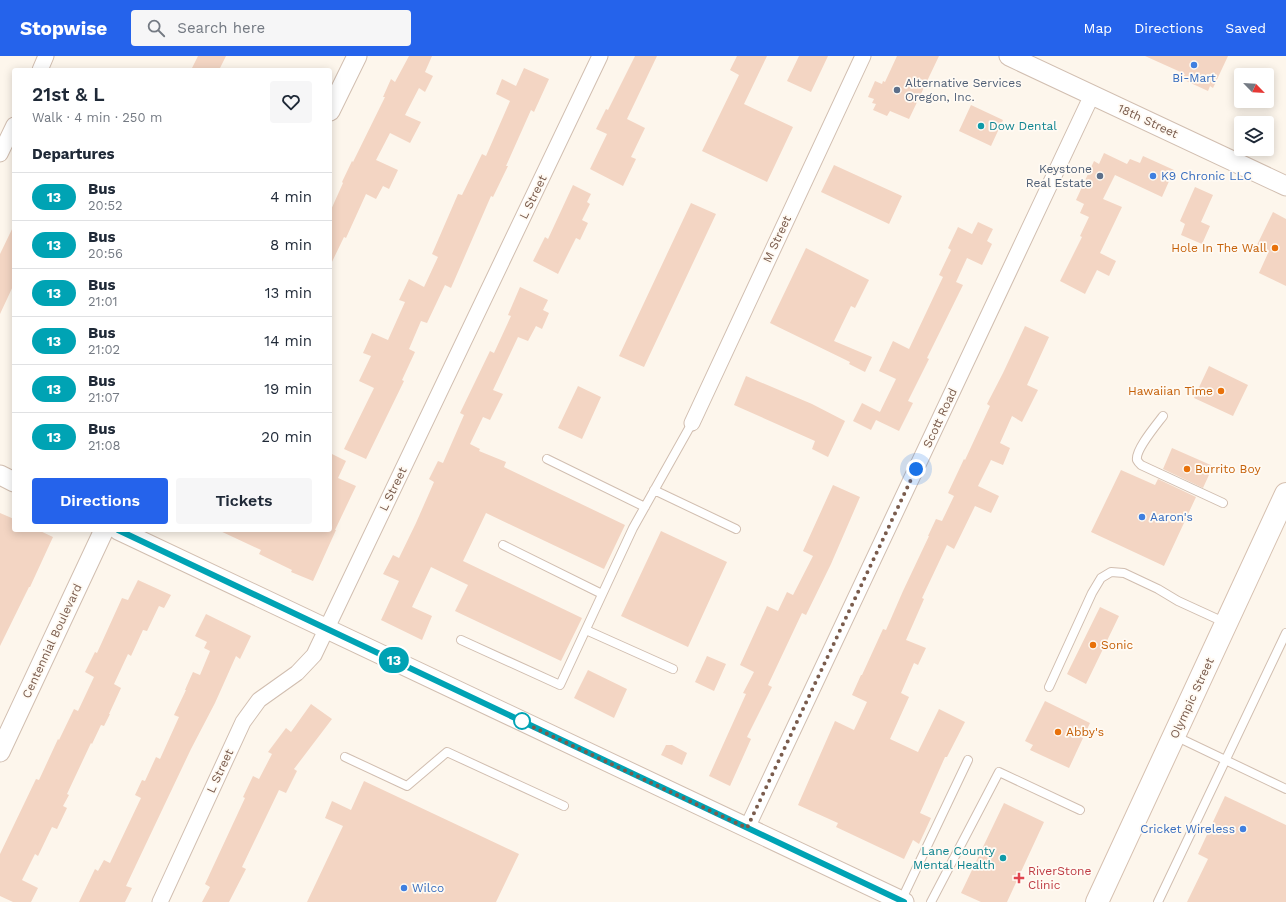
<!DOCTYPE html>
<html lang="en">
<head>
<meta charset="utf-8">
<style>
	body { margin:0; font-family:"Work Sans",sans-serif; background:#f6f6f7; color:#1f2937; height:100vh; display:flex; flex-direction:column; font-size:15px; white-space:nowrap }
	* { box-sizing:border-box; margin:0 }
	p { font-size:13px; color:#747a83 }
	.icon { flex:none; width:22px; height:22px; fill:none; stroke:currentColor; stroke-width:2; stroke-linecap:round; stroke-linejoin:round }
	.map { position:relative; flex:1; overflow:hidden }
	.drawer { position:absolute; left:12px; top:12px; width:320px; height:464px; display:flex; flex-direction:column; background:#fff; border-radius:4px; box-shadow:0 2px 10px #0003 }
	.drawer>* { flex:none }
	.badge { padding:0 8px; border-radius:13px; font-size:14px; line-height:26px }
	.needle { width:26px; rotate:115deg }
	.buttons { position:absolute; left:1234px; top:12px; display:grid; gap:8px }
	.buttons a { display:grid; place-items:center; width:40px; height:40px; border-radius:4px; background:#fff; box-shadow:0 2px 10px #0003; font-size:20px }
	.you { position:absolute; width:20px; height:20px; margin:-10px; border:3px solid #fff; border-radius:50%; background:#1a73e8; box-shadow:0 0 0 6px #1a73e833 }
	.map>.badge { position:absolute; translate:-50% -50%; box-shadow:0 0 0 2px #fff }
	h2 { padding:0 20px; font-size:15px; line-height:36px }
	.round { display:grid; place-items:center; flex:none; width:42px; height:42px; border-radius:4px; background:#f6f6f7 }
	.headline { display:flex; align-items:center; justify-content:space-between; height:68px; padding:0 20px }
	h1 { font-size:19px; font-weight:600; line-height:30px }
	.primary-button { display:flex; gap:8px; margin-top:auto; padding:8px 20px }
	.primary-button a { flex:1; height:46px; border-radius:4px; background:#2563eb; color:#fff; font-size:16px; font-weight:600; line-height:46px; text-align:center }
	.primary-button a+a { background:#f6f6f7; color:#1f2937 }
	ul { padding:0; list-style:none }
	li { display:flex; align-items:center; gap:12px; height:48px; padding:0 20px; border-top:1px solid #e0e1e3 }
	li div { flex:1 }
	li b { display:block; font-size:15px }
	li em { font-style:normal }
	li .badge { min-width:44px; font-weight:700; text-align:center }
	header { display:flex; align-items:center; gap:24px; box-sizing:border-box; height:56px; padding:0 20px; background:#2563eb; color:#fff }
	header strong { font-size:19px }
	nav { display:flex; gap:22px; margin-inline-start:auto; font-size:14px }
	.search { width:280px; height:36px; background:#f6f6f7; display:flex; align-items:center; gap:10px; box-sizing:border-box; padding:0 14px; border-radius:4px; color:#747a83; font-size:15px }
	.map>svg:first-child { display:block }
	.building { fill:#f3d5c3 }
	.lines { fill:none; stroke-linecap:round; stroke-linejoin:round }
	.service-casing { stroke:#d1beb0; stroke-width:10 }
	.minor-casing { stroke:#d1beb0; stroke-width:17 }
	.tertiary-casing { stroke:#d1beb0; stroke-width:21 }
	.secondary-casing { stroke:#d6c0b0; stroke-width:24 }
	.service { stroke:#fff; stroke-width:8 }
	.minor { stroke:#fff; stroke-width:15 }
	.tertiary { stroke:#fff; stroke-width:19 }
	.secondary { stroke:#fff; stroke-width:22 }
	.line-casing { stroke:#fff; stroke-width:9 }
	.line { stroke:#00a3b4; stroke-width:6 }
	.walk { stroke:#7a5c4d; stroke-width:4; stroke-dasharray:0 7.2 }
	.shop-dot { fill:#3f7fe0; stroke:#fffaf3; stroke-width:1.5 }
	.service-dot { fill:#5c6f8a; stroke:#fffaf3; stroke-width:1.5 }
	.culture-dot { fill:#0f9aa8; stroke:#fffaf3; stroke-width:1.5 }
	.food-dot { fill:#e8710a; stroke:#fffaf3; stroke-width:1.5 }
	.stop-dot { fill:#fff; stroke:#00a3b4; stroke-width:2 }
	.health-dot { fill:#e0444e; stroke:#fffaf3; stroke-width:1.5 }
	.labels { text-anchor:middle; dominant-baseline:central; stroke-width:3.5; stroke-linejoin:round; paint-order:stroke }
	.shop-label { font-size:12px; fill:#366cbe; stroke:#fffaf3; text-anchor:start }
	.service-label { font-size:12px; fill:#4e5e75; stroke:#fffaf3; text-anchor:start }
	.street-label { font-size:12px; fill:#7a5c4d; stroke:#fffaf3 }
	.culture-label { font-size:12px; fill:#0d838f; stroke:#fffaf3; text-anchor:start }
	.food-label { font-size:12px; fill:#c56008; stroke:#fffaf3; text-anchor:start }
	.health-label { font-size:12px; fill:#be3a42; stroke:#fffaf3; text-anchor:start }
</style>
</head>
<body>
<header>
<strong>Stopwise</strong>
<div class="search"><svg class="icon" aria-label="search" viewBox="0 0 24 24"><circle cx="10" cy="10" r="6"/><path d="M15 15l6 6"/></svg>Search here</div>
<nav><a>Map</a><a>Directions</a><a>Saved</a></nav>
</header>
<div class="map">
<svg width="1286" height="846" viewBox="0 0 1286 846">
	<rect width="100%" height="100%" fill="#fdf6ec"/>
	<path class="building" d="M198 0H226L219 14H191Z
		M409 0H432L425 16 433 20 425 36 419 32 405 59 421 66 410 87 390 77 376 104 398 114 389 133 383 130 376 143 366 138 346 182 344 181 330 210V156L343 127 342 126 352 105 353 106 385 41H383L391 23 395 26Z
		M635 0H657L627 63 645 72 631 101 636 103 623 130 590 113 607 78 596 73 606 53 608 54Z
		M737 0H767L744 48 793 71 767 126 702 95 739 19 730 14Z
		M799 0H828L811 36 787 25Z
		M897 0H939L909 63 890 55 887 60 873 54 876 48 872 47 874 43 868 41 875 25 882 28 883 25 885 26Z
		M1145 0H1228L1213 32 1210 30 1208 35 1182 23 1185 18Z
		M524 12 549 23 534 56 531 54 506 110H508L493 141 491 140 451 232 445 229 427 267 421 265 409 293 415 296 402 324 404 325 366 403 344 393 374 332 359 325 371 300 363 297 372 277 388 284 405 246 399 244 409 223 424 231 438 201 432 198 458 138 462 139 482 98 486 100 510 45 496 38 502 23 516 30Z
		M971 49 1003 64 991 90 959 75Z
		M1104 97 1127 108 1130 103 1140 107 1143 100 1174 114 1162 141 1115 119 1103 143 1122 151 1100 197 1116 205 1109 220 1097 214 1085 238 1060 225 1082 181 1080 180 1089 161 1080 157 1084 148 1076 144 1094 105 1099 108Z
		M834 109 902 140 889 168 821 136Z
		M573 129 591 138 587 146 590 148 582 164 588 167 580 184 576 182 558 218 533 205 545 181 548 183Z
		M1195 131 1213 139 1201 166 1210 170 1202 188 1181 179 1185 168 1180 165Z
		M691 147 716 158 644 311 619 300Z
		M1273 156 1286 163V230L1259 217 1269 195 1257 189Z
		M978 166 993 173 987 185 992 188 982 209 967 202 956 226 963 229 927 302 929 303 908 345 913 347 899 375 876 364 896 323 879 315 893 285 909 293 943 221 939 219 951 194 948 192 958 171 972 178Z
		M14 169V228L0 258V198Z
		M806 192 869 224 855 252 851 250 834 285 872 301 865 316 849 308 850 306 770 267Z
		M520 231 548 244 543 254 549 257 542 273 536 270 528 285 518 281 493 334 503 338 490 364 483 361 470 388 480 393 479 395 506 406 504 411 625 469 604 513 486 457 463 505 582 562 561 605 455 555 468 529 431 511 412 551 432 560 422 584 381 564 399 525 383 518 393 499 399 502 416 467 434 426 429 423 438 405 443 407 464 359 460 357 490 295 494 297 511 260 508 259Z
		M1025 270 1049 281 1027 329 1038 334 1022 366 1012 360 1000 387 1010 392 1003 409 991 404 978 430 999 440 991 457 975 450 954 493 947 489 922 542 924 543 906 584 926 592 918 609 914 607 901 637 909 641 890 683 918 696 939 653 965 666 947 701H945L920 757 931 762 919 788 913 784 904 803 836 771 838 767 798 749 835 665 854 674 867 646 852 639 861 619H862L883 573 886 574 903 535 929 480H928L936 463 942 465 954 440 948 437 964 403 965 404 990 350 987 348 1003 317Z
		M1209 310 1248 329 1233 360 1194 342Z
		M746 320 812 348 845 365 828 401 812 393 815 385 734 349Z
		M578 330 601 341 582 383 558 372Z
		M862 347 880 356 871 374 853 365Z
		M1172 392 1213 410 1203 432 1163 413Z
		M330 397 346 405 338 422 356 430 335 474H336L313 525 291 516 292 514 259 498 261 494 218 474H330Z
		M1121 414 1155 429 1158 423 1196 441 1164 510 1091 476Z
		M833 429 860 441 831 508 806 559 802 557 768 629 772 631 747 681 751 683 730 730 709 720 746 638 743 637 754 616 740 609 767 550 778 555 787 536 793 539 813 500 803 495Z
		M0 457 14 463V474H38L53 481 30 531H29L0 590Z
		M661 475 727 506 688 591 621 560Z
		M138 524 171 539 164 552 159 550 147 575 143 574 131 600 128 598 114 628 121 632 109 658H110L104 670 101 669 92 688 91 687 67 738 69 739 63 750 67 752 57 773 52 771 38 800 35 798 22 824 38 832 31 846H13L0 840V798L36 723 39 724 58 683 59 684 74 653 78 655 94 621 85 616 95 596 97 597 122 542 128 544Z
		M1100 551 1119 560 1086 628 1067 618Z
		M206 558 251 580 240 603 236 600 215 647 191 693 126 830 132 832 125 846H79L95 813 98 815 104 804 110 807 141 742 135 739 142 724 145 725 156 701 160 703 179 661 174 659 186 634H185L193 616 200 619 210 595 204 592 207 586 195 580Z
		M707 600 726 608 714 635 695 626Z
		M588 614 627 633 614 662 574 642Z
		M1045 645 1090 667 1069 712 1030 694 1033 689 1025 685Z
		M311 648 332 663 294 713 297 715 286 737 279 734 242 811 246 813 229 846H202L210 831 205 828 245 742 243 741 253 720 259 723 272 698 268 696 286 672 291 676Z
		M666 689H672L687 697 682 709 661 699Z
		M364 725 519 798 496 846H307L343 770 325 762 332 745 351 754Z
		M1225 740 1286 769V846H1187L1208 803 1198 798Z
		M1004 747 1044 766 1007 846H981L961 837Z"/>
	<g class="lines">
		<g class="service-casing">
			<path id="service" d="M1163 360C1157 368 1135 394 1137 404 1138 406 1139 407 1141 409L1223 447
				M547 403 645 451
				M654 434 736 473
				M503 489 602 538
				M586 574 673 613
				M461 584 560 629 633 472 692 367
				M1049 631 1092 537 1101 522 1111 516 1124 517 1158 533 1178 545 1226 567
				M1175 680 1286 733
				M345 701 407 730 447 696 564 750
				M901 845 968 704
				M931 846 999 716 1080 754
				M1158 846 1286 577"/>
		</g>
		<g class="minor-casing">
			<path id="minor" d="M40 14 46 0
				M0 98 14 69
				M692 367 863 0
				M747 772 1092 39
				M160 846 243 666 259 644 297 617 314 599 600 0"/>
		</g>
		<g class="tertiary-casing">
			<path id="tertiary" d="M1009 0 1286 130
				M330 55 357 0
				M0 419 14 426
				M118 474 904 846
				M0 696 104 474"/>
		</g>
		<g class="secondary-casing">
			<path id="secondary" d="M1097 846 1286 438"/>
		</g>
		<use href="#service" class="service"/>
		<use href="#minor" class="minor"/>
		<use href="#tertiary" class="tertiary"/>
		<use href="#secondary" class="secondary"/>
	</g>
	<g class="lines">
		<g class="line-casing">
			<path id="line" d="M118 474 904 846"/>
		</g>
		<use href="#line" class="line"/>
		<path class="walk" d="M522 665 518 664 747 772 916 413"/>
	</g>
	<g class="shop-dot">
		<circle cx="1194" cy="9" r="4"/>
		<circle cx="1153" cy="120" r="4"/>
		<circle cx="1142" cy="461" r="4"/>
		<circle cx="1243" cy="773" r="4"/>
		<circle cx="404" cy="832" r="4"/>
	</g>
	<g class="service-dot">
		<circle cx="897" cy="34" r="4"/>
		<circle cx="1100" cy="120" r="4"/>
	</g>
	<g class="culture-dot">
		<circle cx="981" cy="70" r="4"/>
		<circle cx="1003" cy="802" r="4"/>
	</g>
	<g class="food-dot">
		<circle cx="1275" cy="192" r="4"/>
		<circle cx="1221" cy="335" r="4"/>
		<circle cx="1187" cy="413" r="4"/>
		<circle cx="1093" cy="589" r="4"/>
		<circle cx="1058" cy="676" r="4"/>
	</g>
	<circle class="stop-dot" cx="522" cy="665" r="8"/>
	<path class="health-dot" d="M1017 816h4v4h4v4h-4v4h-4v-4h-4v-4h4z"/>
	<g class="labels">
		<g class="shop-label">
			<text x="1194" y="22" text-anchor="middle">Bi-Mart</text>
			<text x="1161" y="120">K9 Chronic LLC</text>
			<text x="1150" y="461">Aaron's</text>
			<text x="1235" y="773" text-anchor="end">Cricket Wireless</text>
			<text x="412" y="832">Wilco</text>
		</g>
		<g class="service-label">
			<text x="905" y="27">Alternative Services<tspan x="905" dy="14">Oregon, Inc.</tspan></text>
			<text x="1092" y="113" text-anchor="end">Keystone<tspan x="1092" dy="14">Real Estate</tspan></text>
		</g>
		<g class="street-label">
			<text transform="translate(1148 65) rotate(25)">18th Street</text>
			<text transform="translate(533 141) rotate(-64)">L Street</text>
			<text transform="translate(777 183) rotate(-65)">M Street</text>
			<text transform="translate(940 362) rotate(-65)">Scott Road</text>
			<text transform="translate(393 433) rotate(-64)">L Street</text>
			<text transform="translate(52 585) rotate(-65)">Centennial Boulevard</text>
			<text transform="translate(1192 642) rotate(-65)">Olympic Street</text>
			<text transform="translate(220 715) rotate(-65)">L Street</text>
		</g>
		<g class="culture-label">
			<text x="989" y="70">Dow Dental</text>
			<text x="995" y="795" text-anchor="end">Lane County<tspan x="995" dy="14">Mental Health</tspan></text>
		</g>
		<g class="food-label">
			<text x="1267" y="192" text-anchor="end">Hole In The Wall</text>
			<text x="1213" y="335" text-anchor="end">Hawaiian Time</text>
			<text x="1195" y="413">Burrito Boy</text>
			<text x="1101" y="589">Sonic</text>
			<text x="1066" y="676">Abby's</text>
		</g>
		<g class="health-label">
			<text x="1028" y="815">RiverStone<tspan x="1028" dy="14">Clinic</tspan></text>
		</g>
	</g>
</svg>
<div class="buttons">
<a><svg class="needle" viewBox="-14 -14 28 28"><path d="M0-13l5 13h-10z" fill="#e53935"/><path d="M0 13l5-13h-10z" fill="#747a83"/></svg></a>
<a><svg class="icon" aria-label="layers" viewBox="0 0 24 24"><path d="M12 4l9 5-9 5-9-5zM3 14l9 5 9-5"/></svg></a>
</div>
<div class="you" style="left:916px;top:413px"></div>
<b class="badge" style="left:394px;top:604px;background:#00a3b4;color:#fff">13</b>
<section class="drawer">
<div class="headline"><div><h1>21st &amp; L</h1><p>Walk · 4 min · 250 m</p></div><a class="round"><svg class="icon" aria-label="heart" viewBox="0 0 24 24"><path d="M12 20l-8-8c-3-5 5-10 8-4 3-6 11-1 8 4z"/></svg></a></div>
<h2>Departures</h2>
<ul>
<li><span class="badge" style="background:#00a3b4;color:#fff">13</span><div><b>Bus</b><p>20:52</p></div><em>4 min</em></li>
<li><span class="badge" style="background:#00a3b4;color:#fff">13</span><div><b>Bus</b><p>20:56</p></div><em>8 min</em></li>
<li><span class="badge" style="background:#00a3b4;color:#fff">13</span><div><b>Bus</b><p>21:01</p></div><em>13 min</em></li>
<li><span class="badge" style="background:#00a3b4;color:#fff">13</span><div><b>Bus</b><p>21:02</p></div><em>14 min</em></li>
<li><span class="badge" style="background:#00a3b4;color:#fff">13</span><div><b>Bus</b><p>21:07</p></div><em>19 min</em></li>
<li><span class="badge" style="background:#00a3b4;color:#fff">13</span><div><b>Bus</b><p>21:08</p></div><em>20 min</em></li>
</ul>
<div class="primary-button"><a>Directions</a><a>Tickets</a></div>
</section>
</div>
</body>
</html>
